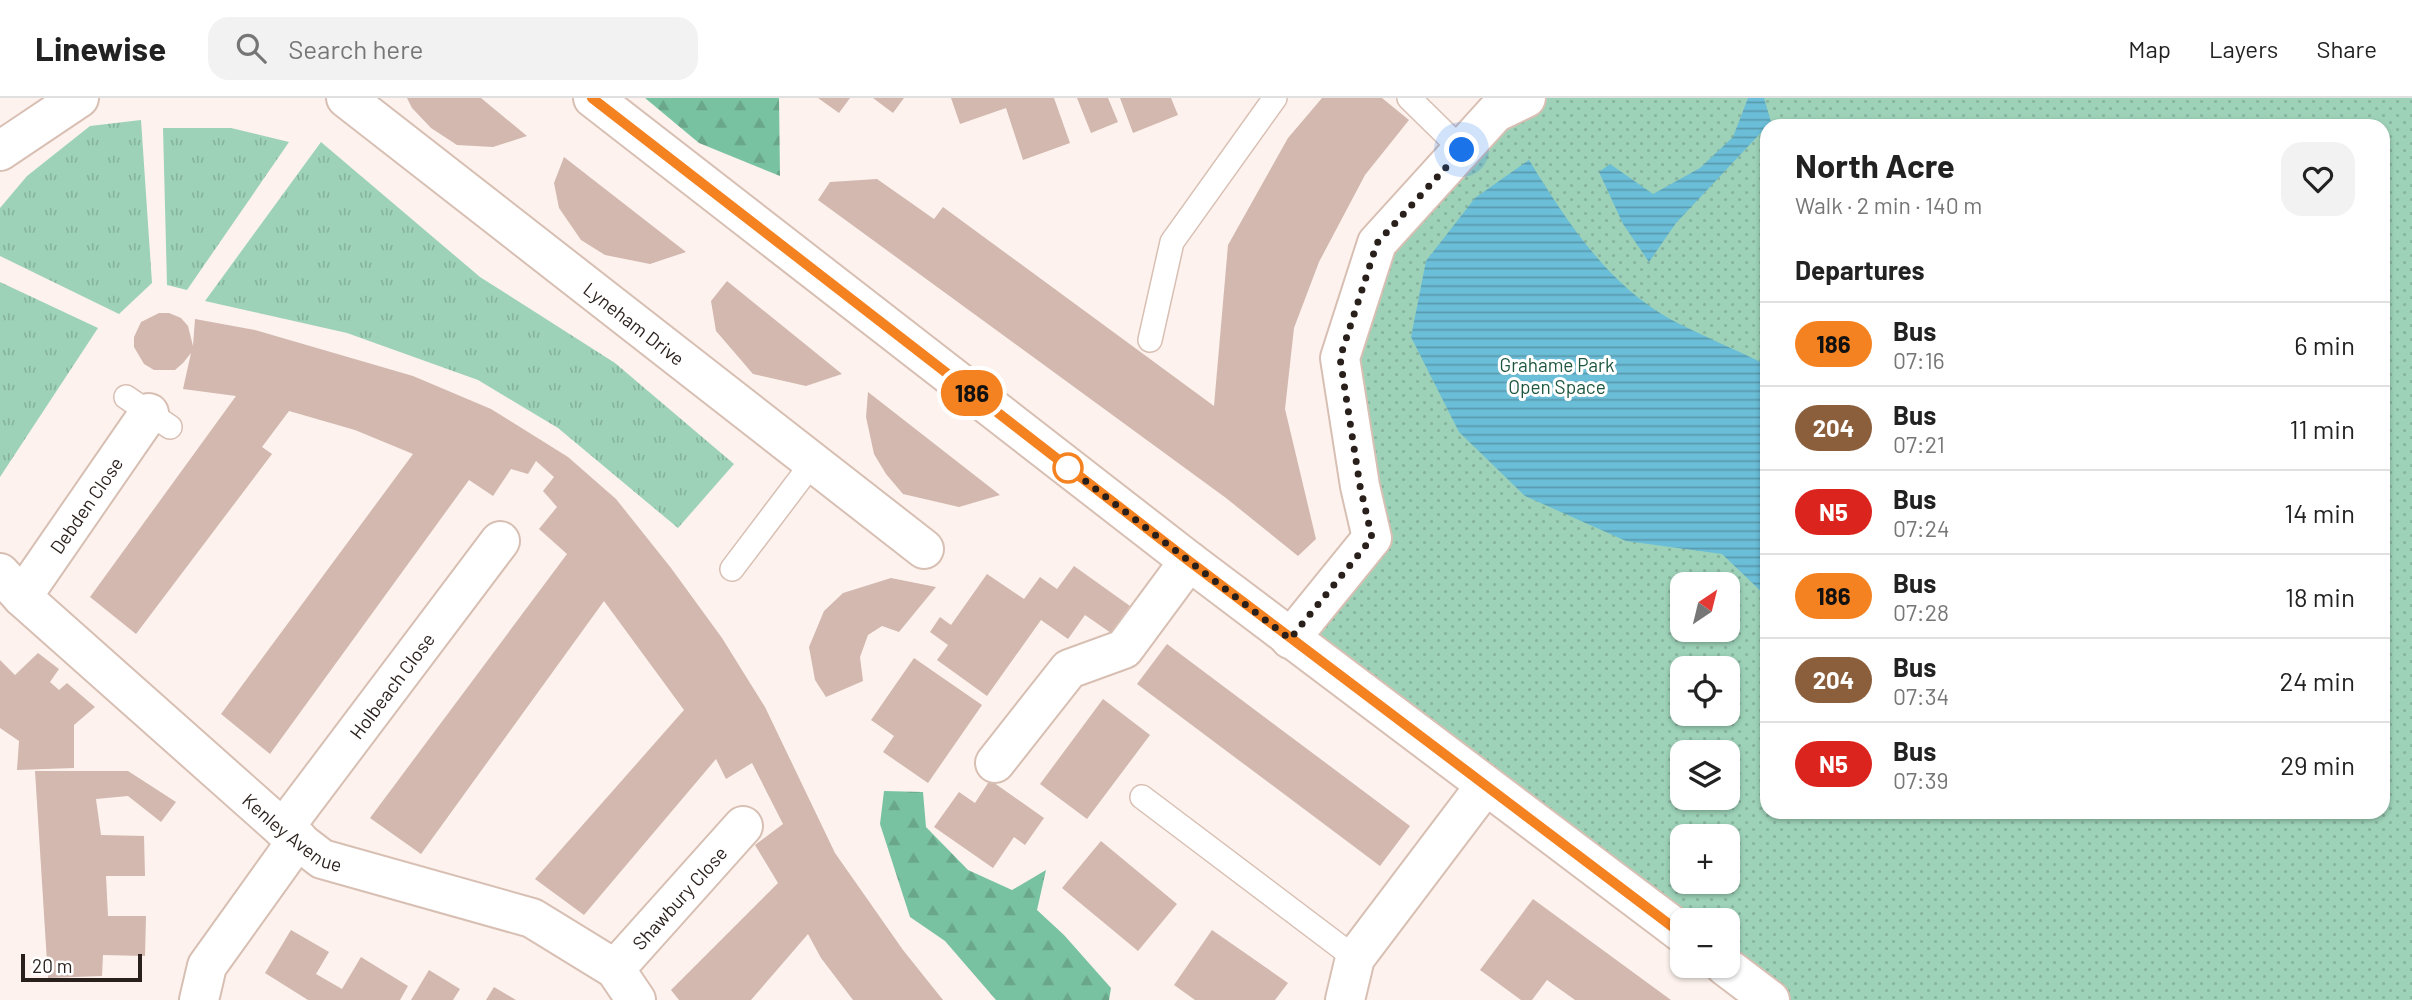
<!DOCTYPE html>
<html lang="en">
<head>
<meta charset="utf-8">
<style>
	body { margin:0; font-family:Barlow,sans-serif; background:#f2f2f2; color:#222; height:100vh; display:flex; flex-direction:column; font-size:26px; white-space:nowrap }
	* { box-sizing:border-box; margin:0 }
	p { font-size:23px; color:#767676 }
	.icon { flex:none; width:38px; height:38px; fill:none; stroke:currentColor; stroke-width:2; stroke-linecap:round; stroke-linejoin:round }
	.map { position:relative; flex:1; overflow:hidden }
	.side { position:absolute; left:1760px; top:21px; width:630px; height:700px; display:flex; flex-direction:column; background:#fff; border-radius:21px; box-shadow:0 2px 5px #0004 }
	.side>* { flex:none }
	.badge { padding:0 14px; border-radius:23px; font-size:24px; line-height:46px }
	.needle { width:46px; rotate:35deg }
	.fabs { position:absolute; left:1670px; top:474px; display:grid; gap:14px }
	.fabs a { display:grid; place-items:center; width:70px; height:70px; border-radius:14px; background:#fff; box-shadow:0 2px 5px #0004; font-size:35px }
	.scale { position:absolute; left:21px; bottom:18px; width:121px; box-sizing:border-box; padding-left:7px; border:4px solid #291f1b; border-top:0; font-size:19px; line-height:24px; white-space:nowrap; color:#291f1b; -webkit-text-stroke:5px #fff; paint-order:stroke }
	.you { position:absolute; width:35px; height:35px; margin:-18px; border:5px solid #fff; border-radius:50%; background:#1a73e8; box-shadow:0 0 0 10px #1a73e833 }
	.map>.badge { position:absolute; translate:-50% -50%; box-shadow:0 0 0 4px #fff }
	h2 { padding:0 35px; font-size:26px; line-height:63px }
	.round { display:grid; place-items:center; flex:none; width:74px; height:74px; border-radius:21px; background:#f2f2f2 }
	.summary { display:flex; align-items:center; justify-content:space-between; height:119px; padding:0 35px }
	h1 { font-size:33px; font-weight:700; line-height:52px }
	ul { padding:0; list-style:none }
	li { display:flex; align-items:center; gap:21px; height:84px; padding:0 35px; border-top:2px solid #e0e0e0 }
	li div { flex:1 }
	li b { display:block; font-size:26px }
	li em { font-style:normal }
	li .badge { min-width:77px; font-weight:700; text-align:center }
	header { display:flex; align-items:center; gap:42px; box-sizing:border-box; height:98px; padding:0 35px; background:#fff; border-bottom:2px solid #e0e0e0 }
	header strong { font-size:33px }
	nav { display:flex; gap:38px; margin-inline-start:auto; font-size:24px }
	.search { width:490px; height:63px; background:#f2f2f2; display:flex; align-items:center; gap:18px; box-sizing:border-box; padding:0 24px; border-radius:21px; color:#767676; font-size:26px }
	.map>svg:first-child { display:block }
	.grass { fill:url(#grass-tufts) }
	.forest { fill:url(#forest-firs) }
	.park { fill:url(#park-dots); fill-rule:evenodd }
	.water { fill:url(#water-rules) }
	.building { fill:#d2b8af }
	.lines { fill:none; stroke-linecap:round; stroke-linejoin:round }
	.service-casing { stroke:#d8bfb3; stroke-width:26 }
	.minor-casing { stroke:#d8bfb3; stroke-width:42 }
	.tertiary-casing { stroke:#d8bfb3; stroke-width:42 }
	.service { stroke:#fff; stroke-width:23 }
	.minor { stroke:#fff; stroke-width:38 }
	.tertiary { stroke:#fff; stroke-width:38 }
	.line-casing { stroke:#fff; stroke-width:16 }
	.line { stroke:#f58220; stroke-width:10 }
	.walk { stroke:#291f1b; stroke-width:7; stroke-dasharray:0 12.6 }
	.stop-dot { fill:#fff; stroke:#f58220; stroke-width:3.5 }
	.labels { text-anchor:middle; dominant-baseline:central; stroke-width:6; stroke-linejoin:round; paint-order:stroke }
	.street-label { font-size:19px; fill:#291f1b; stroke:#fff }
	.park-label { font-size:19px; fill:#1e5740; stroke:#fff }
</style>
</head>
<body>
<header>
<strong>Linewise</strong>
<div class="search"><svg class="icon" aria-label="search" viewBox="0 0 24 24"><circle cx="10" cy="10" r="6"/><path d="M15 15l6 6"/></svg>Search here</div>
<nav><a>Map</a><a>Layers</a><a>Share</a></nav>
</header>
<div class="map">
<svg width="2412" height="902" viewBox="0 0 2412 902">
	<defs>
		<pattern id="grass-tufts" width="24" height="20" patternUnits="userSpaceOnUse" patternTransform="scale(1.75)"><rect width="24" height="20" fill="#9dd2b8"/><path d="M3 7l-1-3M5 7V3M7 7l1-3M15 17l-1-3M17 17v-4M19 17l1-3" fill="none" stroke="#87b49e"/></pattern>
		<pattern id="forest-firs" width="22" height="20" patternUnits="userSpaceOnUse" patternTransform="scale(1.75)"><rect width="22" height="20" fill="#79c2a1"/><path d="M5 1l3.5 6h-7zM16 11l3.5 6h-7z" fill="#69a68a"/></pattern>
		<pattern id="park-dots" width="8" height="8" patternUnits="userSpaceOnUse" patternTransform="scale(1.75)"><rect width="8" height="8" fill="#9dd2b8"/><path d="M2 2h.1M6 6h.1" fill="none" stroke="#87b49e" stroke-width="1.8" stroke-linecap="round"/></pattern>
		<pattern id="water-rules" width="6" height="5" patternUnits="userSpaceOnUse" patternTransform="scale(1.75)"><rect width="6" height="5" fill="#6bbed8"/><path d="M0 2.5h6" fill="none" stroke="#589aae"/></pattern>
	</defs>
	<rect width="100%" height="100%" fill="#fdf2ed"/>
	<path class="grass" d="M141 22 152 185 119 216 0 158V110L27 78 90 28Z
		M163 30H231L289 44 187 192 167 187Z
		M321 44 480 179 615 265 734 366 678 430 558 330 478 282 347 235 205 203Z
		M0 184 98 230 0 379Z"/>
	<path class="forest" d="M645 0H779L780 78 699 45Z
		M884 693 923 694 926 729 968 772 1012 792 1046 772 1037 812 1064 837 1111 890 1109 902H996L945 843 910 819 880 726Z"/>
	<path class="park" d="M1528 0H2412V902H1770L1727 868V822H1682L1294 542 1372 442 1342 269 1375 143ZM1768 28H2384V714H1768ZM1682 486H1727V532H1682ZM1682 570H1727V616H1682ZM1682 654H1727V700H1682ZM1682 738H1727V784H1682Z"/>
	<path class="water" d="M1748 0H1764L1771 24 1676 125 1649 164 1623 126 1599 74 1610 66 1653 96 1700 70 1733 39Z
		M1529 62C1565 121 1607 186 1670 221 1702 238 1735 251 1767 267V499L1722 456 1626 443 1525 398 1459 334 1411 239 1426 163 1475 100Z"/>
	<path class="building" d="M407 0H481L527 38 493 49 457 47 431 30 412 10Z
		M818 0H850L839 15Z
		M873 0H904L893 15Z
		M951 0H1054L1070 45 1023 62 1006 10 960 26Z
		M1077 0H1108L1118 24 1091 35Z
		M1120 0H1171L1178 17 1133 35Z
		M1322 0H1382L1409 22 1365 77 1319 164 1294 230 1285 311 1316 441 1298 458 1226 400 818 102 830 84 877 81 934 121 943 109 1214 308 1228 147 1288 40Z
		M564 59 686 154 650 166 605 157 581 142 559 110 554 85Z
		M727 183 842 276 806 288 753 276 716 233 711 203Z
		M159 215H169L181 220 188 228 193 248 195 221 255 232 413 278 491 311 568 359 616 401 671 470 722 540 765 609 835 755 903 852 943 902H853L821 860 808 836 751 902H679L671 892 778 785 755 747 783 726 752 665 726 681 716 661 584 817 535 781 684 612 604 503 421 756 370 720 567 456 539 431 557 409 543 393 554 379 536 363 528 376 511 371 493 398 469 382 270 656 221 616 413 356 355 332 289 313 262 349 272 356 136 536 90 499 236 298 183 291 191 255 183 265 175 272H154L144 266 134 249V239L141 224Z
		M868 294 1000 397 959 409 903 396 886 376 874 356 866 319Z
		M1074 468 1130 508 1111 535 1085 517 1068 541 1041 522 987 598 937 562 948 547 930 534 940 519 951 527 987 476 1024 501 1040 479 1057 491Z
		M891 480 936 489 899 534 882 528 868 537 860 559 863 583 826 599 815 582 809 549 824 513 843 495Z
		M1167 546 1410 728 1380 768 1137 586Z
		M38 555 59 571 50 584 59 592 67 585 95 609 74 627V670L17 672 19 643 0 630V562L15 577Z
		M914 560 982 607 928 685 883 654 894 638 871 622Z
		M1103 601 1150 637 1087 721 1040 686Z
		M35 673H128L176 704 161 724 128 698 96 701 101 737 144 738 145 778H106L108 818H146L145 858 103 857 102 878 48 880Z
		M990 682 1044 720 1025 747 1014 739 993 770 934 729 959 694 975 705Z
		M1101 743 1177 806 1138 853 1062 790Z
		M1533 801 1671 902H1575L1547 882 1532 902H1521L1480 872Z
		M291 832 329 854 316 876 342 891 361 859 408 888 400 902H308L265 875Z
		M1212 832 1288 885 1275 902H1195L1174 887Z
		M429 872 460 891 453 902H411Z
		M494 889 516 902H486Z"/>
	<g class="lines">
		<g class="service-casing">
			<path id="service" d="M1409 0 1462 52
				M1150 242 1172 144 1275 0
				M126 299 170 329
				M732 471 813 364
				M1142 699 1355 860"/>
		</g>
		<g class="minor-casing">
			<g id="minor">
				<path id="s1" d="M346 0 924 451"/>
				<path d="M0 53 79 0"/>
				<path id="s2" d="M0 475 22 499 283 731 322 761 532 820 615 871 636 902"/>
				<path id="s3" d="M22 499 149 315"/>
				<path d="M1290 541 1372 440 1360 388 1340 260 1377 145 1495 15 1526 0"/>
				<path d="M995 665 1069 571 1124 551 1189 463"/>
				<path id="s4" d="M283 731 500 443"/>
				<path id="s5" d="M615 871 743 728"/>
				<path d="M199 902 207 868 298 741"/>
				<path d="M1345 902 1355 860 1485 688"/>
			</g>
		</g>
		<g class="tertiary-casing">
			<path id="tertiary" d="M593 0 1189 463 1682 835
				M1725 868 1770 902"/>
		</g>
		<use href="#service" class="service"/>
		<use href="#minor" class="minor"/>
		<use href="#tertiary" class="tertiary"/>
	</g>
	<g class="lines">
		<g class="line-casing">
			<path id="line" d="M592 0 1189 463 1682 836"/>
		</g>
		<use href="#line" class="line"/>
		<path class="walk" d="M1068 370 1062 365 1290 541 1372 440 1360 388 1340 260 1377 145 1462 52"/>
	</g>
	<circle class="stop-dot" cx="1068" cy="370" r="14"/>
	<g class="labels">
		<g class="street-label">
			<text stroke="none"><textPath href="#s1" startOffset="366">Lyneham Drive</textPath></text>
			<text stroke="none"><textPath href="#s3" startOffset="112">Debden Close</textPath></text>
			<text stroke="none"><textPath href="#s4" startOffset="180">Holbeach Close</textPath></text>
			<text stroke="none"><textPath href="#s2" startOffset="392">Kenley Avenue</textPath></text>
			<text stroke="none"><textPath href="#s5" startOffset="96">Shawbury Close</textPath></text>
		</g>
		<g class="park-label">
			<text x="1557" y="266">Grahame Park<tspan x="1557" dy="22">Open Space</tspan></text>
		</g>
	</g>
</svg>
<div class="fabs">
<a><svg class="needle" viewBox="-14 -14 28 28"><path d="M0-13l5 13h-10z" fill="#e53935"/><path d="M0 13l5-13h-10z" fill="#767676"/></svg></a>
<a><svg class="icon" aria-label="locate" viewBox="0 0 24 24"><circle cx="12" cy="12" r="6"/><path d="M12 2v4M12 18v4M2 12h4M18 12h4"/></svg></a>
<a><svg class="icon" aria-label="layers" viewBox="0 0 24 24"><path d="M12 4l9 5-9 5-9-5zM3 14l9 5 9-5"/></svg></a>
<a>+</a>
<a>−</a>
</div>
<div class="scale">20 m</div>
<div class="you" style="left:1462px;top:52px"></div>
<b class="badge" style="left:972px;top:295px;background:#f58220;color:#111">186</b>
<section class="side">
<div class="summary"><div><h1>North Acre</h1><p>Walk · 2 min · 140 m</p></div><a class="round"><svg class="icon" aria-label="heart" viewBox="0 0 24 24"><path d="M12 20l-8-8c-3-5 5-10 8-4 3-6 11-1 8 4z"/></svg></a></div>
<h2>Departures</h2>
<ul>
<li><span class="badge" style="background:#f58220;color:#111">186</span><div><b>Bus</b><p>07:16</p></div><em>6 min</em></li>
<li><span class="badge" style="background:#8b5e3c;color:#fff">204</span><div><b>Bus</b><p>07:21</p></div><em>11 min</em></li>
<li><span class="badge" style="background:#dc241f;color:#fff">N5</span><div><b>Bus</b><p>07:24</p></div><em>14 min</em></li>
<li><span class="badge" style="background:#f58220;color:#111">186</span><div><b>Bus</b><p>07:28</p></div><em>18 min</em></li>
<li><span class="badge" style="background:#8b5e3c;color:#fff">204</span><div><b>Bus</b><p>07:34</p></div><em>24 min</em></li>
<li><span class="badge" style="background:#dc241f;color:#fff">N5</span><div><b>Bus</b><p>07:39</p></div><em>29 min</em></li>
</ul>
</section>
</div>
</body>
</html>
